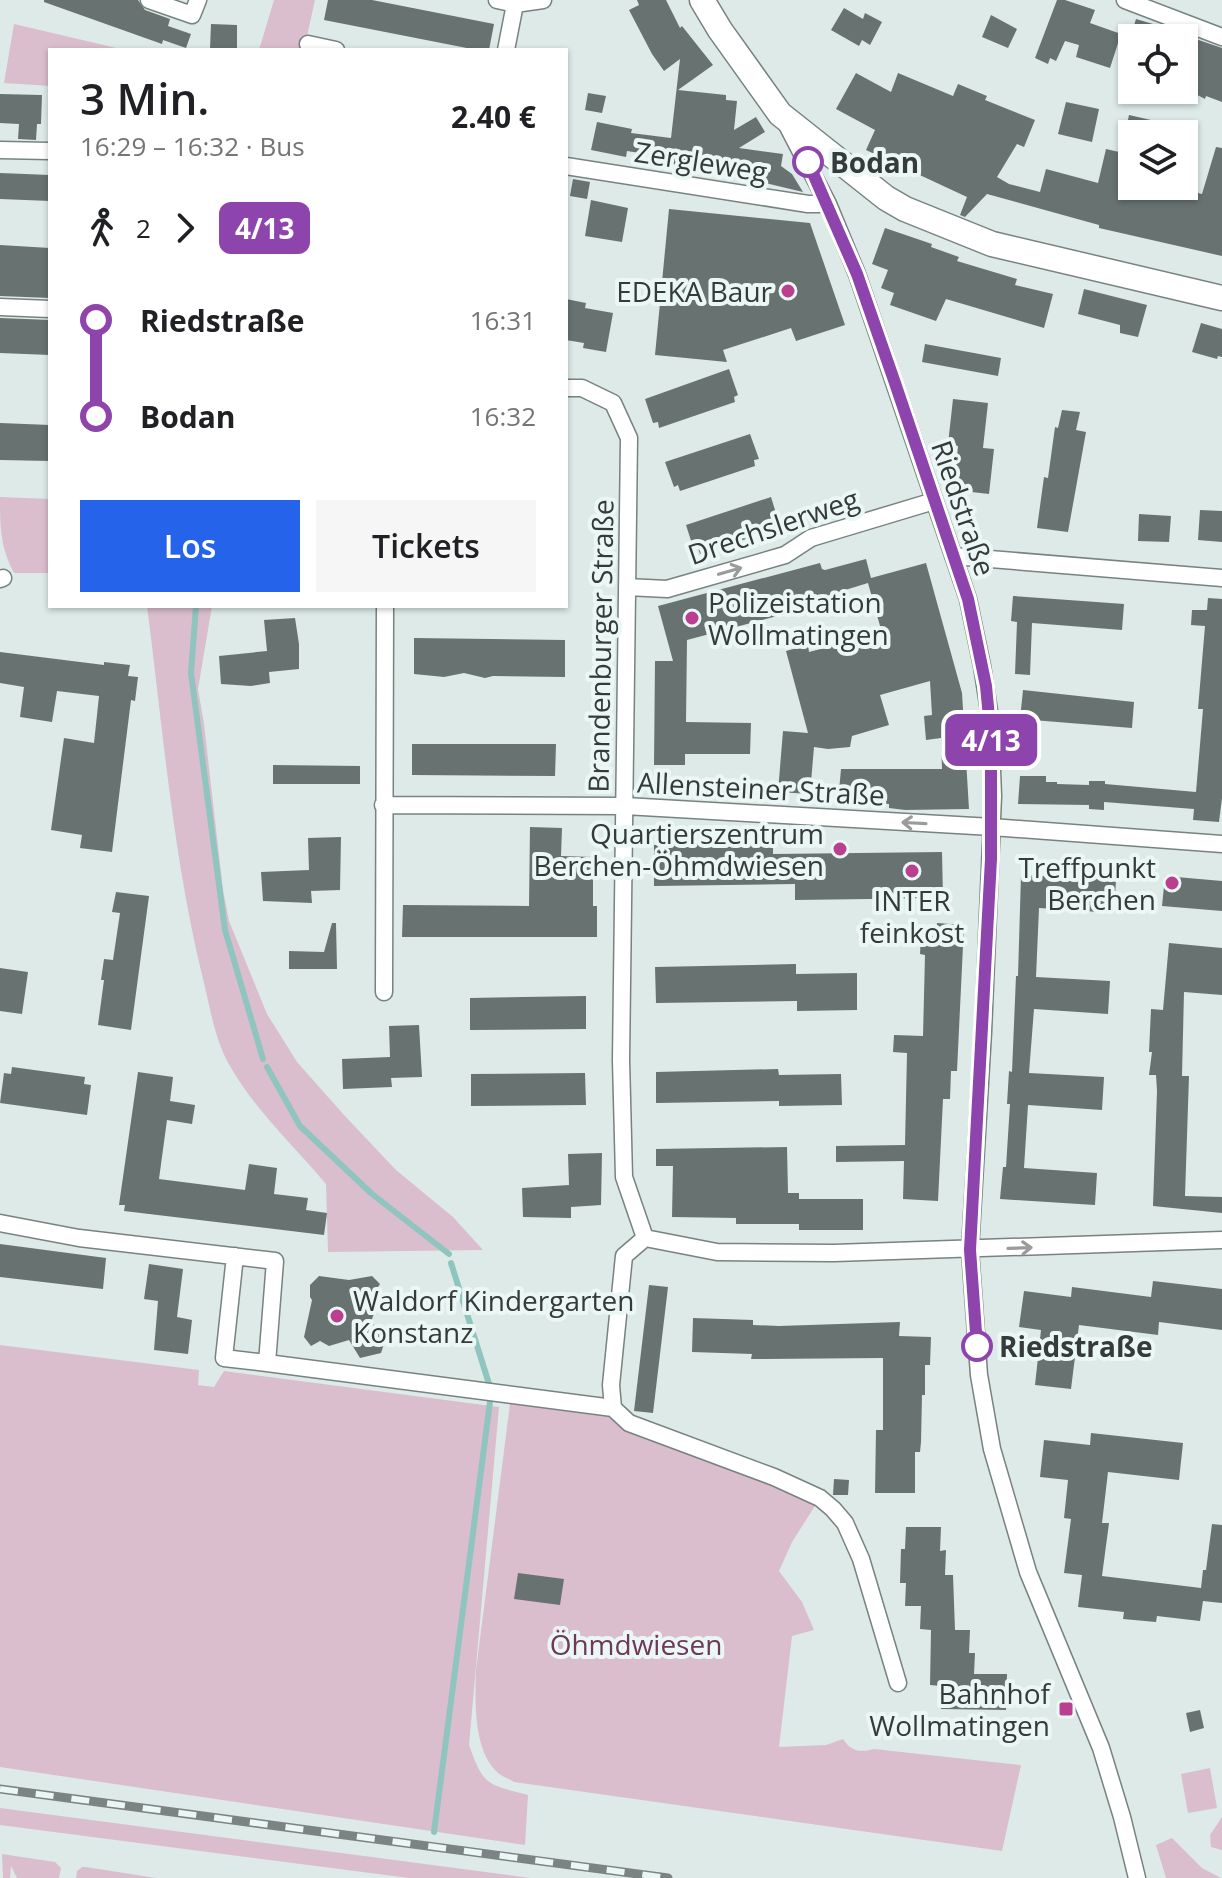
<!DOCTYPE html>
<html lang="de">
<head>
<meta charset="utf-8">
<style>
	body { margin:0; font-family:"Open Sans",sans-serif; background:#f6f6f6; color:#202124; height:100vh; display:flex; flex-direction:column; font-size:30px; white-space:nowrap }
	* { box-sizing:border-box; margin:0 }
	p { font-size:26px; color:#757577 }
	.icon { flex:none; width:44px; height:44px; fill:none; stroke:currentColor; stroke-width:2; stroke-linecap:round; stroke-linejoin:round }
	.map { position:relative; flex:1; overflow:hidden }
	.drawer { position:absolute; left:48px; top:48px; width:520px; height:560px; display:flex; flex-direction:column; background:#fff; border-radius:0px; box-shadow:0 2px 6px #0004 }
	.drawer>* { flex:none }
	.badge { padding:0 16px; border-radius:12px; font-size:28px; line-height:52px }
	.tools { position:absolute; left:1118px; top:24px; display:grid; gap:16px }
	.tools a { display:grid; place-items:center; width:80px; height:80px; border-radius:0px; background:#fff; box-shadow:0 2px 6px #0004; font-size:40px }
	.map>.badge { position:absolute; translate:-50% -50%; box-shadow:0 0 0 4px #fff }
	.legs { display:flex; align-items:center; gap:12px; height:88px; padding:0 32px; font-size:26px }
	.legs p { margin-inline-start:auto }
	.overview { display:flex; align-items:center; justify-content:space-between; height:136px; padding:0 32px }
	h1 { font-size:44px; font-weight:600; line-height:60px }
	.cta { display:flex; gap:16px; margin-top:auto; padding:16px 32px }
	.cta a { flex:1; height:92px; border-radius:0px; background:#2563eb; color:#fff; font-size:32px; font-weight:600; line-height:92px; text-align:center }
	.cta a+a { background:#f6f6f6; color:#202124 }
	ul { padding:0 32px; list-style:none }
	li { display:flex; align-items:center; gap:28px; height:96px; font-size:30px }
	li i { display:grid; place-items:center; width:12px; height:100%; margin:0 10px; background:currentColor }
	li i::after { content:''; width:20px; height:20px; margin:-10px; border:6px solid; border-radius:50%; background:#fff }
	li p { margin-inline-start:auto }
	li:first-child i { background:linear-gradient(#0000 50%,currentColor 0) }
	li:last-child i { background:linear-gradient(currentColor 50%,#0000 0) }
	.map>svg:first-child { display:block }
	.green { fill:#dabecd }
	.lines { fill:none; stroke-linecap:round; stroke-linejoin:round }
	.stream { stroke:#8fc5be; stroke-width:6 }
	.building { fill:#687371 }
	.street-casing { stroke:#778281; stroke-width:19 }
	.secondary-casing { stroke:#778281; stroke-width:27 }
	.street { stroke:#fff; stroke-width:16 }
	.secondary { stroke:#fff; stroke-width:24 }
	.rail-casing { stroke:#7c8483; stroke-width:9 }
	.rail { stroke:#eaf7f5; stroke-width:6; stroke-dasharray:18; stroke-linecap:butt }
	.oneway { stroke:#9a9c9c }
	.line-1-casing { stroke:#fff; stroke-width:18 }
	.line-1 { stroke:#8e44ad; stroke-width:12 }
	.stop-1-dot { fill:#fff; stroke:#8e44ad; stroke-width:4 }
	.poi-dot { fill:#ba3f90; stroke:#eaf7f5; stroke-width:3 }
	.labels { text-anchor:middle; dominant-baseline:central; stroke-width:8; stroke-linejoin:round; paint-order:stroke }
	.street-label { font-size:28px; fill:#363a3a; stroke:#eaf7f5 }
	.stop-label { font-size:28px; font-weight:bold; fill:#363a3a; stroke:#eaf7f5; text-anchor:start }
	.poi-label { font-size:28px; fill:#363a3a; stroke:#eaf7f5; text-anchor:end }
	.park-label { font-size:28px; fill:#6e3859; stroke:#eaf7f5 }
</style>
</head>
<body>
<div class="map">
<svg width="1222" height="1878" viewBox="0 0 1222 1878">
	<rect width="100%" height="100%" fill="#ddeae8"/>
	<path class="green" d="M274 0H315L304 50H259Z
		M14 24 125 50H50V86L4 83Z
		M0 497 50 499V573H14C0 547 0 526 0 497Z
		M147 606H212L198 689 204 724 223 890 229 921 267 1014 297 1062 344 1115 396 1170 453 1217 483 1250 328 1252 326 1184C293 1145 255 1110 230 1066 215 1041 210 1007 203 979 173 857 163 730 147 606Z
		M0 1345 199 1370 198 1385 214 1387 224 1371 499 1407 469 1745C484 1787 487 1784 528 1795L525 1845 0 1767Z
		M511 1396 613 1408 820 1498 792 1542 779 1571 802 1602 814 1630 792 1636 779 1747 826 1745 843 1739C851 1751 859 1753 874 1749L1021 1765 1002 1851 514 1782C509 1779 501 1776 497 1772 473 1750 475 1700 476 1670Z
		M1210 1768 1217 1808 1188 1813 1181 1774Z
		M0 1808 530 1878H409L0 1825Z
		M1222 1817V1850L1211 1847 1210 1835Z
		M1172 1838 1202 1868 1221 1878H1166L1156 1845Z
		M2 1854 55 1862 61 1868 59 1878H17L11 1866 10 1878H3Z
		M82 1867H86L156 1878H76L77 1871Z"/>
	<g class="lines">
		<path class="stream" d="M196 606 191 673 225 930 263 1059
			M267 1067 300 1126 372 1194 449 1254
			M451 1263 490 1387
			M434 1832 490 1402"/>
	</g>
	<path class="building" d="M44 0H138L145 10 170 19 168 26 191 34 186 48 163 40 162 44 44 2Z
		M328 0H372L494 24 489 50H477L324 20Z
		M637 0H666L680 28 682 26 713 65 678 90 726 95V100L737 101 734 130 756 117 765 132 739 148 783 154 781 166 792 174 803 192 761 182 762 176 665 163 666 157 627 151 626 157 591 150 597 122 632 129 631 133 671 138 680 59 664 71 652 54 629 10 639 5Z
		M1057 0H1065L1095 10 1090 23 1121 34 1110 68 1076 57 1079 45 1065 41 1056 61 1050 58 1048 64 1035 58Z
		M844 8 863 19 865 13 882 22 870 45 862 40 859 46 831 30Z
		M991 15 1017 29 1008 48 982 37Z
		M1136 19 1153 24 1149 38H1130Z
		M211 24 237 25V49H210Z
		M1190 37 1222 48V102L1206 96 1205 99 1184 88V62Z
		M856 73 891 92 898 73 953 96 958 84 987 96 985 100 1035 120 1024 147 1017 144 997 177 1009 184 1040 192 1046 169 1098 183 1106 149 1132 155V186H1168L1202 194 1216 147 1222 148V256L1099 228V225L987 194 965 217 960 215 967 197 866 150 875 130 836 109Z
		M588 93 606 96 602 113 585 110Z
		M0 94 42 95 41 124H37L36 140 18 139 19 124 0 123Z
		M1066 102 1099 109 1092 142 1058 134Z
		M1129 115 1186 128V134H1125Z
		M0 173 50 175V201L0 199Z
		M573 179 590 182 587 199 570 196Z
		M591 200 628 208 622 242 585 236Z
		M669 209 810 223 845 325 796 341 791 328 723 350 727 362 655 355Z
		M885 228 932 244 931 247 959 257 957 261 1017 279 1015 285 1053 294 1044 328 946 299 936 321 890 305 894 293 881 288 888 270 872 264Z
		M0 245 50 248V298L0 296Z
		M1084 289 1147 305 1138 337 1120 333V325L1078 314Z
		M566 299 586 303 585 308 613 313 606 352 583 348 584 343 566 340Z
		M0 318 50 320V355L0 353Z
		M1201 323 1222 329V357L1218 356 1217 359 1192 352Z
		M925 344 1001 358 998 376 922 362Z
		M729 369 738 395 734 397 735 402 659 428 658 422 653 423 645 399Z
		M953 399 988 403 983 448 994 449 989 494 954 490 958 446 948 444Z
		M1062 410 1080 412 1076 430 1086 432 1068 532 1037 528 1044 477 1048 478 1055 427 1058 428Z
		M0 423 50 425V461L0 460Z
		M750 434 759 459 754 460 755 466 680 491 678 485 674 487 665 462Z
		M771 497 779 523 774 524 776 529 700 554 698 548 694 550 686 525Z
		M1200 510 1222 511V542L1198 540Z
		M1139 514 1171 516 1169 542 1138 541Z
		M866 559 871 578 926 563 962 693 969 809 905 810 889 808V804L838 802 841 769H942L941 738 926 740 924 716 932 715 930 681 880 695 889 725 852 736 850 747 828 749 814 747 810 794 778 792 783 731 808 733 786 651 808 645 809 652 882 633 868 583 832 594 834 601 818 605 820 611 800 613V610L687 640 686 722 751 723 750 754H685V765H654L655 661H673L658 606 820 563 822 569 825 570Z
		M1013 596 1124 604 1122 630 1032 623 1030 675 1015 674 1017 622 1011 621Z
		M1208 598 1222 599V798L1219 822 1193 820 1194 809 1104 802V810L1089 809V805L1018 804 1020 776H1046V782H1057V784L1089 785V781H1105V784L1196 792 1203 709H1198L1205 626 1191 625 1192 610H1207Z
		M295 618 299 644V669L269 672 270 683 251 686 221 684 219 656 267 651 264 620Z
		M414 638 565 640V677L493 676 485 678 464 673 444 677 414 674Z
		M0 652 104 665V662L130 665 128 676 138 677 135 701 131 700 112 852 80 848 82 835 51 830 64 738 94 743 99 696 57 691 52 722 20 717 24 687 0 683Z
		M1023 690 1134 702 1132 728 1020 719Z
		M412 744H556L555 776 412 775Z
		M273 765 360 766V784H273Z
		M530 827 562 828 561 856 593 857V906H597V937H402L403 905 529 906Z
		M341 837 340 890 311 891 312 903 263 901 261 872 309 870 308 838Z
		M773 843V854L942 852 943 898 795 900V884L654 886V845Z
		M1021 875 1116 880 1114 913 1039 908 1036 977 1110 981 1108 1014 1034 1009 1029 1073 1104 1077 1102 1110 1028 1105 1024 1168 1097 1173 1095 1205 1000 1199 1003 1167H1006L1010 1104H1007L1009 1071 1012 1072 1016 976H1018Z
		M1165 876 1222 881V911L1162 906Z
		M116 892 149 896 131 1030 98 1025 104 980H101L104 959 113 960 120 913 112 912Z
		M332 923H336L337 969H289V951L324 952Z
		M937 923 964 925 957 1071H951L950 1099H943L938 1201 903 1199 904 1161 836 1162V1146L905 1145 907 1053 893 1052 894 1035 923 1036 925 955 920 954 921 935 936 937Z
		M1169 943 1222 948V995L1184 992 1182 1076H1189L1185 1196 1222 1197V1213L1153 1206 1157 1091 1156 1075H1149L1152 1052H1149L1151 1009 1163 1010Z
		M796 964V974L857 973V1010L797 1011V1001L656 1003 655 967Z
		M0 968 28 972 22 1014 0 1011Z
		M586 996V1029L470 1030V998Z
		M419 1025 422 1077 391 1078 392 1087 343 1089 342 1059 390 1057 389 1026Z
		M12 1067 85 1077 84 1084 91 1085 87 1115 0 1103 4 1073 11 1074Z
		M778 1069 779 1075 841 1074 842 1105 779 1106V1101L656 1103V1072Z
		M138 1072 173 1077 170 1101 195 1105 192 1124 167 1120 159 1179 245 1190 249 1164 277 1168 274 1194 308 1198 306 1210 327 1213 324 1235 124 1211 125 1205H119Z
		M585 1073 586 1105 471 1106V1074Z
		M787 1147 788 1193H799V1199H863V1230H799V1224H736V1218L672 1217 673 1166H656V1149Z
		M602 1153 601 1205 571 1207V1218L523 1217 522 1188 569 1185 568 1154Z
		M0 1244 106 1258 103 1289 0 1277Z
		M149 1264 183 1269 177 1317 192 1320 188 1354 154 1350 158 1301 144 1299Z
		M319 1276 349 1280 372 1276 380 1284 374 1293 378 1302 371 1322 387 1335 381 1353 360 1358 349 1340 329 1346 320 1341 311 1346 304 1337 312 1300 310 1297V1285Z
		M1153 1281 1222 1289V1330L1159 1322 1158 1335 1079 1325 1071 1389 1035 1385 1041 1330 1019 1327 1024 1291 1071 1297 1072 1287 1151 1297Z
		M649 1285 668 1287 653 1413 634 1411Z
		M693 1318 753 1320V1325L779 1326 900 1322 899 1336 931 1337 930 1365H925V1395H922L921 1442 920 1452H915V1493H875L876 1430H883V1358L751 1359 752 1354 692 1352Z
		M1091 1433 1183 1443 1179 1480 1108 1472 1102 1523H1109L1102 1576 1201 1588 1203 1570H1206L1212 1524 1222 1525V1603L1203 1601 1200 1621 1157 1616 1156 1622 1123 1619 1124 1612 1078 1607 1082 1575 1064 1573 1071 1519 1064 1518 1068 1480 1040 1477 1044 1440 1090 1445Z
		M834 1479 849 1480 848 1495H833Z
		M906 1527H941L940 1551 946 1550 945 1575H953L955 1630H970L969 1653H975L974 1674H1007L1006 1710 941 1709V1686L930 1685 931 1630 920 1629 921 1606H905L906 1583H900L901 1549H905Z
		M518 1573 564 1579 560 1605 514 1599Z
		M1200 1710 1204 1728 1190 1732 1186 1713Z"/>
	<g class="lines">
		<g class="street-casing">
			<path id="street" d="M149 0 192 15 198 0
				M497 0 515 4 543 0
				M1125 0 1222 37
				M308 44 336 50
				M506 50 515 4
				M787 125 828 204 857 274 968 599 982 666 990 717 993 796 983 1032 970 1250 979 1375 992 1449 1028 1572 1101 1748 1122 1817 1137 1878
				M0 150 50 151
				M566 166 808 204H828
				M0 307 50 309
				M566 388H582L613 403 629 438 621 1060 624 1177 645 1238 717 1252 834 1253 1222 1240
				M953 556 1222 578
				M0 579 3 578
				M627 587 667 589 785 555 811 538 934 501
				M383 805 625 806 992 827 1222 844
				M384 992 385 606
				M0 1223 79 1238 275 1261 267 1363 613 1408
				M645 1238 624 1256 611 1385 613 1408 629 1423 774 1477 820 1498 833 1509 845 1523 861 1559 898 1683
				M235 1256 224 1358 267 1363"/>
		</g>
		<g class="secondary-casing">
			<path id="secondary" d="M702 0 720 30 780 114 886 198 905 209 992 244 1222 298"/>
		</g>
		<use href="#street" class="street"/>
		<use href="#secondary" class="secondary"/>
		<g class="rail-casing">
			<path id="rail" d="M0 1789 668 1878"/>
		</g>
		<use href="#rail" class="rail"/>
	</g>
	<defs><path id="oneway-shaft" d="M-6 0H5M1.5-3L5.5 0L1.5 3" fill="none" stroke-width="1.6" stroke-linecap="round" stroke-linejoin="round" transform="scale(2)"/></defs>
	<g class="oneway">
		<use href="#oneway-shaft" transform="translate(730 571) rotate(-16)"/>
		<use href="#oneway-shaft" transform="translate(914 823) rotate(-177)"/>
		<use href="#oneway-shaft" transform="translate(1020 1248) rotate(-2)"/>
	</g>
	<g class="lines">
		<g class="line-1-casing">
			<path id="line-1" d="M808 162 857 274 895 383 968 599 986 686 991 738V859L970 1250 977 1346"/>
		</g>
		<use href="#line-1" class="line-1"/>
	</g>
	<g class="stop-1-dot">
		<circle cx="808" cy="162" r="14"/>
		<circle cx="977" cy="1346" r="14"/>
	</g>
	<g class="poi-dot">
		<circle cx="788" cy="291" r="8"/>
		<circle cx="692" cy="618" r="8"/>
		<circle cx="840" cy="849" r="8"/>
		<circle cx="912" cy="871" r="8"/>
		<circle cx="1172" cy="883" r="8"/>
		<circle cx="337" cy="1316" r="8"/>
		<rect x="1058" y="1701" width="16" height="16" rx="4"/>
	</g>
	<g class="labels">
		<g class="street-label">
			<text transform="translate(701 161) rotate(9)">Zergleweg</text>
			<text transform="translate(964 508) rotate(71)">Riedstraße</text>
			<text transform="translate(773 526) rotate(-19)">Drechslerweg</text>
			<text transform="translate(600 646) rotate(-89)">Brandenburger Straße</text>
			<text transform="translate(761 788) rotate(3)">Allensteiner Straße</text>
		</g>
		<g class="stop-label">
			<text x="830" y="162">Bodan</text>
			<text x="999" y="1346">Riedstraße</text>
		</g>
		<g class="poi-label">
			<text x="772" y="291">EDEKA Baur</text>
			<text x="708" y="602" text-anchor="start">Polizeistation<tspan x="708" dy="32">Wollmatingen</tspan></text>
			<text x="824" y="833">Quartierszentrum<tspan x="824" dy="32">Berchen-Öhmdwiesen</tspan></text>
			<text x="1156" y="867">Treffpunkt<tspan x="1156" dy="32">Berchen</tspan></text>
			<text x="912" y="900" text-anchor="middle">INTER<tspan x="912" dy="32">feinkost</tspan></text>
			<text x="353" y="1300" text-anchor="start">Waldorf Kindergarten<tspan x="353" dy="32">Konstanz</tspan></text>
			<text x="1050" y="1693">Bahnhof<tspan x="1050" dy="32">Wollmatingen</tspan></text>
		</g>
		<g class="park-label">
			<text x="636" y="1644">Öhmdwiesen</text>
		</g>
	</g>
</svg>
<div class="tools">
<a><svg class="icon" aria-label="locate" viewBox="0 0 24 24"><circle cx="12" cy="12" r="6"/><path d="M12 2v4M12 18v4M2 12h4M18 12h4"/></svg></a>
<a><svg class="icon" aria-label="layers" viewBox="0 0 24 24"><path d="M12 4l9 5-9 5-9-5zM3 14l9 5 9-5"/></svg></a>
</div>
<b class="badge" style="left:991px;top:740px;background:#8e44ad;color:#fff">4/13</b>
<section class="drawer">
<div class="overview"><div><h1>3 Min.</h1><p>16:29 – 16:32 · Bus</p></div><b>2.40 €</b></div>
<div class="legs"><svg class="icon" aria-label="walk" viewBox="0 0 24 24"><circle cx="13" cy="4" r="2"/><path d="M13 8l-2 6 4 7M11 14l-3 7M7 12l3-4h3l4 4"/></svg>2<svg class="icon" aria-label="forward" viewBox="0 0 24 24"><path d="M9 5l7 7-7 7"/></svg><b class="badge" style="background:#8e44ad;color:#fff">4/13</b></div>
<ul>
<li><i style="color:#8e44ad"></i><b>Riedstraße</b><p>16:31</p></li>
<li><i style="color:#8e44ad"></i><b>Bodan</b><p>16:32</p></li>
</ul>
<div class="cta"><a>Los</a><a>Tickets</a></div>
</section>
</div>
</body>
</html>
